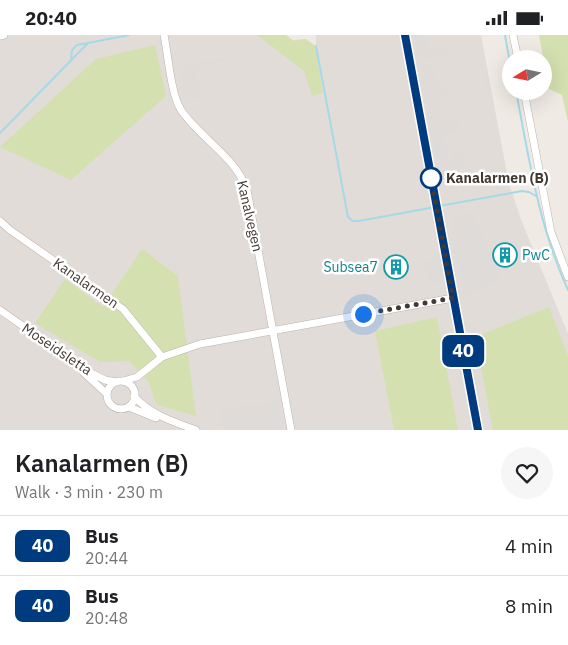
<!DOCTYPE html>
<html lang="en">
<head>
<meta charset="utf-8">
<style>
	body { margin:0; font-family:"IBM Plex Sans",sans-serif; background:#f6f6f6; color:#202124; height:100vh; display:flex; flex-direction:column; font-size:19px; white-space:nowrap }
	* { box-sizing:border-box; margin:0 }
	p { font-size:16px; color:#757577 }
	.icon { flex:none; width:28px; height:28px; fill:none; stroke:currentColor; stroke-width:2; stroke-linecap:round; stroke-linejoin:round }
	.map { position:relative; height:395px; overflow:hidden }
	.side { display:flex; flex-direction:column; background:#fff; flex:1 }
	.side>* { flex:none }
	.badge { padding:0 10px; border-radius:8px; font-size:18px; line-height:32px }
	.needle { width:32px; rotate:260deg }
	.controls { position:absolute; left:502px; top:15px; display:grid; gap:10px }
	.controls a { display:grid; place-items:center; width:50px; height:50px; border-radius:50%; background:#fff; box-shadow:0 5px 20px #0002; font-size:25px }
	.you { position:absolute; width:25px; height:25px; margin:-12px; border:4px solid #fff; border-radius:50%; background:#1a73e8; box-shadow:0 0 0 8px #1a73e833 }
	.map>.badge { position:absolute; translate:-50% -50%; box-shadow:0 0 0 2px #fff }
	.round { display:grid; place-items:center; flex:none; width:52px; height:52px; border-radius:26px; background:#f6f6f6 }
	.overview { display:flex; align-items:center; justify-content:space-between; height:85px; padding:0 15px }
	h1 { font-size:24px; font-weight:600; line-height:38px }
	ul { padding:0; list-style:none }
	li { display:flex; align-items:center; gap:15px; height:60px; padding:0 15px; border-top:1px solid #e0e0e0 }
	li div { flex:1 }
	li b { display:block; font-size:19px }
	li em { font-style:normal }
	li .badge { min-width:55px; font-weight:700; text-align:center }
	.status { display:flex; justify-content:space-between; align-items:center; height:35px; padding:0 25px; background:#fff; direction:ltr }
	.status svg { height:14px; fill:currentColor }
	.map>svg:first-child { display:block }
	.industrial { fill:#e2dcd9 }
	.green { fill:#d4e0b0 }
	.parking { fill:#dedbd9 }
	.lines { fill:none; stroke-linecap:round; stroke-linejoin:round }
	.stream { stroke:#a6d9e6; stroke-width:2 }
	.minor-casing { stroke:#bdb2ab; stroke-width:8 }
	.minor { stroke:#fff; stroke-width:7 }
	.line-casing { stroke:#fff; stroke-width:11 }
	.line { stroke:#003b80; stroke-width:8 }
	.walk { stroke:#413934; stroke-width:5; stroke-dasharray:0 9 }
	.stop-dot { fill:#fff; stroke:#003b80; stroke-width:2.5 }
	.labels { text-anchor:middle; dominant-baseline:central; stroke-width:5; stroke-linejoin:round; paint-order:stroke }
	.stop-label { font-size:14px; font-weight:bold; fill:#413934; stroke:#fff; text-anchor:start }
	.street-label { font-size:14px; fill:#413934; stroke:#fff }
	.culture-label { font-size:14px; fill:#0d838f; stroke:#fff; text-anchor:start }
</style>
</head>
<body>
<div class="status"><b>20:40</b><svg viewBox="0 0 49 12"><path d="M0 12V9h3v3zM5 12V6h3v6zM10 12V3h3v9zM15 12V0h3v12zM26 1h20v11H26zM47 4h2v5h-2z"/></svg></div>
<div class="map">
<svg width="568" height="395" viewBox="0 0 568 395">
	<rect width="100%" height="100%" fill="#f0eae4"/>
	<path class="industrial" d="M0 0H285L292 5 306 4 316 11V0H481L509 149 522 187 568 299V395H0Z"/>
	<path class="green" d="M257 0H286L294 6 305 4 315 11 323 58 312 61 304 36Z
		M539 0H568V87L562 60 549 54Z
		M155 10 166 61 71 145 0 112 96 24Z
		M142 214 178 241 196 381 157 370 148 346 129 326 100 327 35 288 65 244 103 272Z
		M549 272 568 321V395H493L475 302Z
		M437 282 458 395H394L375 296Z"/>
	<path class="parking" d="M414 0H426L429 16 447 13 448 20 423 24 418 21Z
		M225 22 226 26 196 32 202 65 191 67 190 63 186 64 180 36 185 35 184 30Z
		M432 29 436 48 444 47 447 61 440 62 439 58 437 59 442 86 458 83 461 97 444 100 448 124H452L451 117 462 115 465 132 454 134 453 130H451L452 137 439 139 428 82 433 81V79L428 80 421 43 424 42 422 30Z
		M472 178 502 245 463 261 450 183Z
		M439 222 443 246 428 248 424 228 428 227V224Z
		M278 366 283 395H223L219 374Z"/>
	<g class="lines">
		<path class="stream" d="M505 0 511 34
			M316 11 348 182 353 186H359L435 172
			M71 26 72 15 77 10 88 8
			M516 56C529 124 539 192 568 255
			M0 98 88 8 129 0
			M439 171 522 156 529 157 536 161"/>
		<g class="minor-casing">
			<path id="minor" d="M164 0C168 19 171 60 181 75 201 104 235 121 247 155L291 395
				M405 0 478 395
				M513 0 518 24
				M0 1 4 0
				M524 56 551 197 568 242
				M0 186 10 195 123 274 162 322
				M0 275 89 337 105 345 116 347
				M83 337 107 359
				M123 346 137 342 162 322 200 309 453 263
				M107 360a14 14 0 1 1 28 0a14 14 0 1 1-28 0Z
				M134 361C149 379 174 387 196 395
				M129 372 156 383"/>
		</g>
		<use href="#minor" class="minor"/>
	</g>
	<g class="lines">
		<g class="line-casing">
			<path id="line" d="M405 0 478 395"/>
		</g>
		<use href="#line" class="line"/>
		<path class="walk" d="M363 279 453 263 431 143"/>
	</g>
	<defs>
		<g id="building-ring" transform="scale(1.25)"><circle r="9.5" fill="#fff" stroke="#0f9aa8" stroke-width="1.5"/><path d="M-4-6H4V6H1V3H-1V6H-4ZM-2.5-4.3h1.7v1.8h-1.7ZM.8-4.3h1.7v1.8H.8ZM-2.5-1h1.7V.8h-1.7ZM.8-1h1.7V.8H.8Z" fill="#0f9aa8"/></g>
	</defs>
	<g fill-rule="evenodd">
		<use href="#building-ring" x="505" y="220"/>
		<use href="#building-ring" x="396" y="232"/>
	</g>
	<circle class="stop-dot" cx="431" cy="143" r="10"/>
	<g class="labels">
		<g class="stop-label">
			<text x="446" y="143">Kanalarmen (B)</text>
		</g>
		<g class="street-label">
			<text transform="translate(250 181) rotate(77)">Kanalvegen</text>
			<text transform="translate(86 248) rotate(35)">Kanalarmen</text>
			<text transform="translate(57 314) rotate(34)">Moseidsletta</text>
		</g>
		<g class="culture-label">
			<text x="522" y="220">PwC</text>
			<text x="378" y="232" text-anchor="end">Subsea7</text>
		</g>
	</g>
</svg>
<div class="controls">
<a><svg class="needle" viewBox="-14 -14 28 28"><path d="M0-13l5 13h-10z" fill="#e53935"/><path d="M0 13l5-13h-10z" fill="#757577"/></svg></a>
</div>
<div class="you" style="left:363px;top:279px"></div>
<b class="badge" style="left:463px;top:316px;background:#003b80;color:#fff">40</b>
</div>
<section class="side">
<div class="overview"><div><h1>Kanalarmen (B)</h1><p>Walk · 3 min · 230 m</p></div><a class="round"><svg class="icon" aria-label="heart" viewBox="0 0 24 24"><path d="M12 20l-8-8c-3-5 5-10 8-4 3-6 11-1 8 4z"/></svg></a></div>
<ul>
<li><span class="badge" style="background:#003b80;color:#fff">40</span><div><b>Bus</b><p>20:44</p></div><em>4 min</em></li>
<li><span class="badge" style="background:#003b80;color:#fff">40</span><div><b>Bus</b><p>20:48</p></div><em>8 min</em></li>
</ul>
</section>
</body>
</html>
